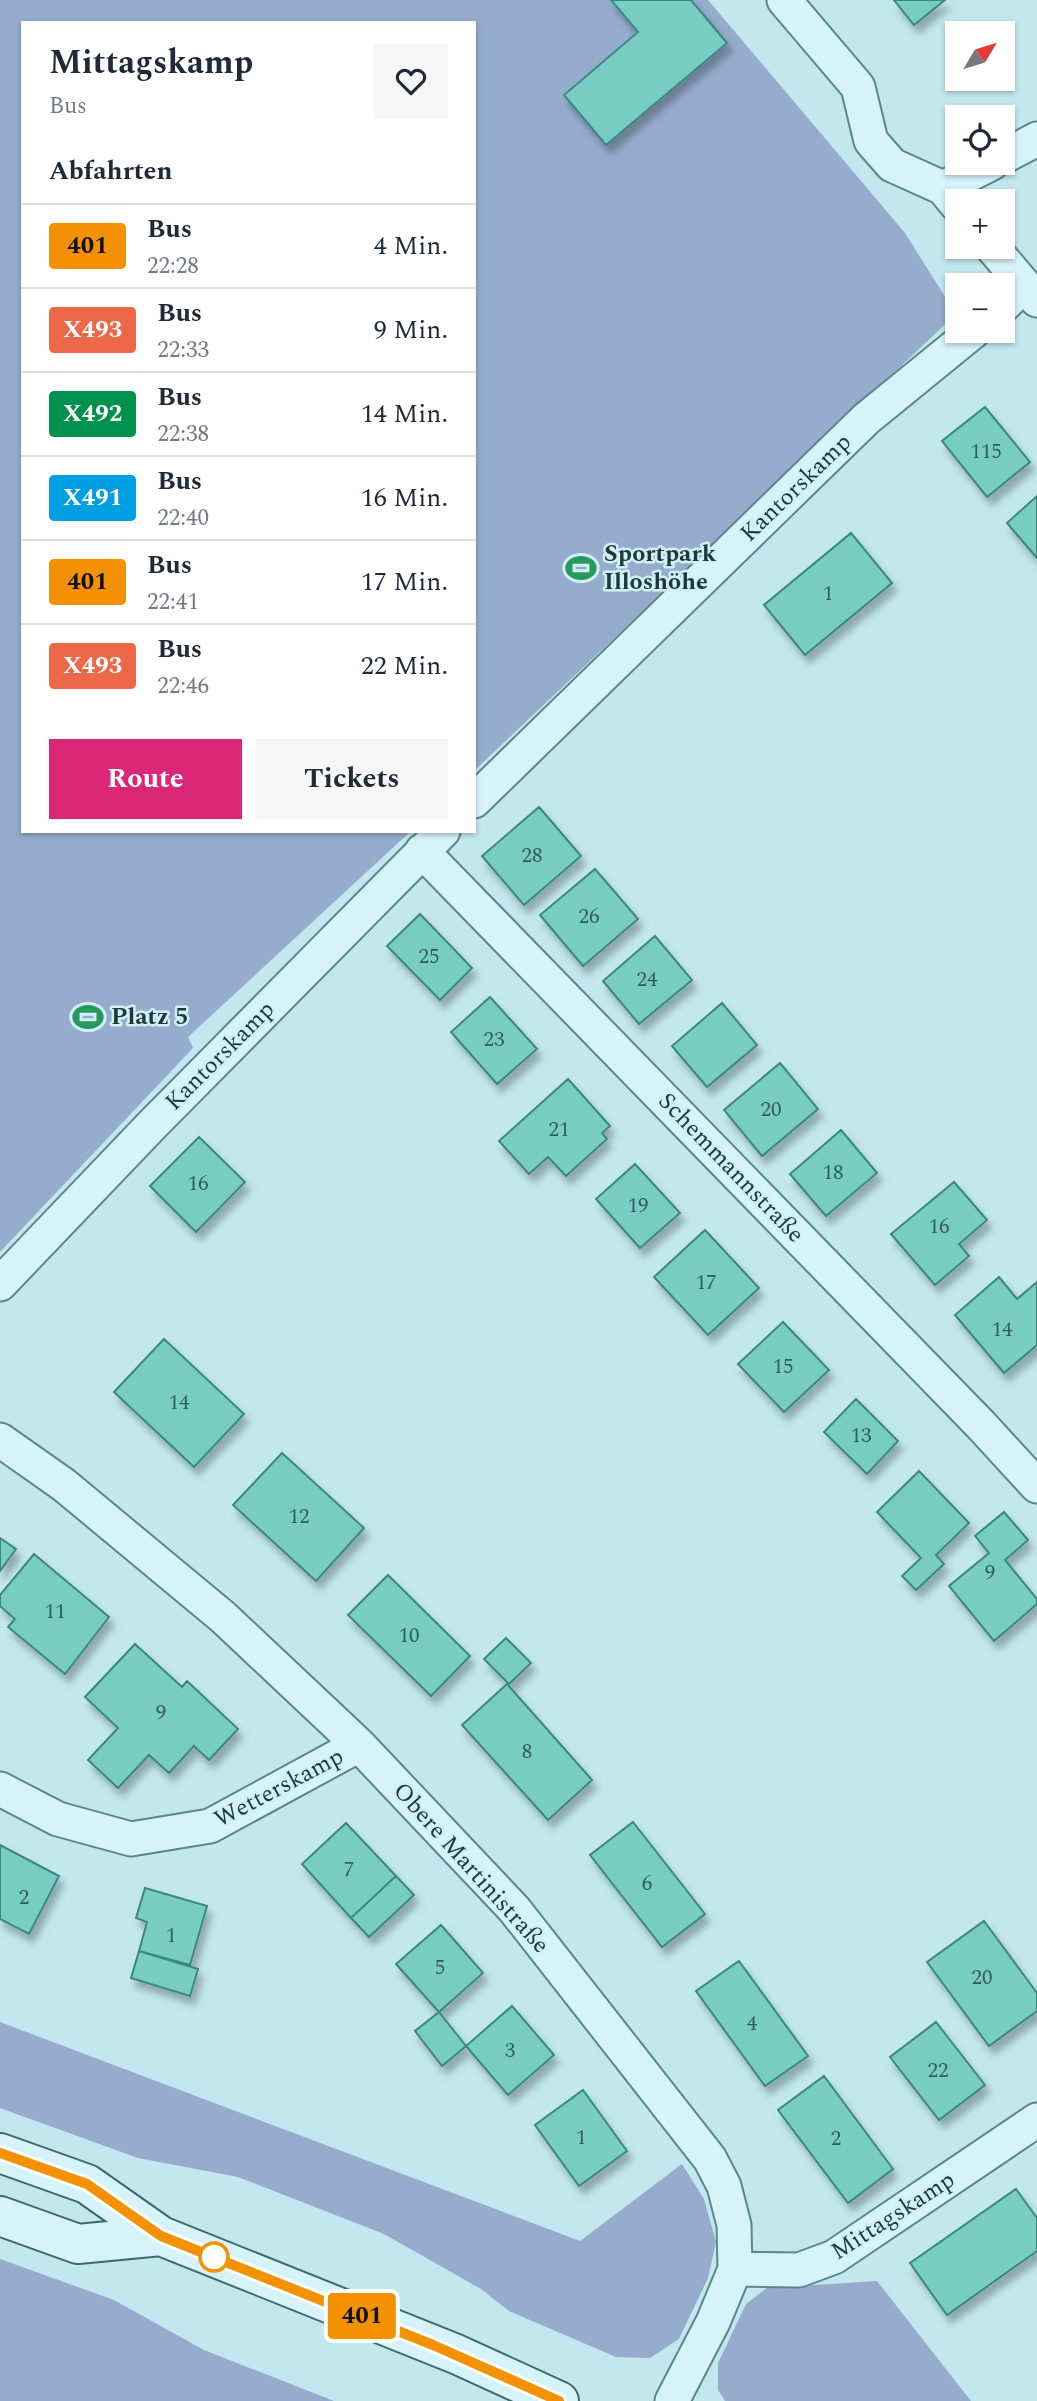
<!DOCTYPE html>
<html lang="de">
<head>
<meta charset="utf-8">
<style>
	body { margin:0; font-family:Spectral,serif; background:#f6f6f7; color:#1f2937; height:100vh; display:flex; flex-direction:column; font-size:26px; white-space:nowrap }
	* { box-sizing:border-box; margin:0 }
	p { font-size:23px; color:#747a83 }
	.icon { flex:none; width:38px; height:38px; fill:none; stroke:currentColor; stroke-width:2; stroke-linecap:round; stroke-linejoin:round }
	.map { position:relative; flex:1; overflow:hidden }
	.drawer { position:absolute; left:21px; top:21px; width:455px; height:812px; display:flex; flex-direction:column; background:#fff; border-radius:0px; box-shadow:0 2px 5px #0004 }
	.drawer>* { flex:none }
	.badge { padding:0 14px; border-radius:5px; font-size:24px; line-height:46px }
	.needle { width:46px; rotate:52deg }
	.controls { position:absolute; left:945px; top:21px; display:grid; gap:14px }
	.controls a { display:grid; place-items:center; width:70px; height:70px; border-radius:0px; background:#fff; box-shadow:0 2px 5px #0004; font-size:35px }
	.map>.badge { position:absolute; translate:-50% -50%; box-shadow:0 0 0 4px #fff }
	h2 { padding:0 28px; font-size:26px; line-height:63px }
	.round { display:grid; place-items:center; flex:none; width:74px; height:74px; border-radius:0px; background:#f6f6f7 }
	.summary { display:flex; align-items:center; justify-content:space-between; height:119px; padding:0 28px }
	h1 { font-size:33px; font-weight:700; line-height:52px }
	.cta { display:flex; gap:14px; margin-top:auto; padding:14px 28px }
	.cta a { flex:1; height:80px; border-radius:0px; background:#db2777; color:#fff; font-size:28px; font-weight:700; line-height:80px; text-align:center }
	.cta a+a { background:#f6f6f7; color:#1f2937 }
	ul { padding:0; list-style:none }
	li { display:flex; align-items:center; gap:21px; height:84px; padding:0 28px; border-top:2px solid #e0e1e3 }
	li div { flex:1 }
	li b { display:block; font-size:26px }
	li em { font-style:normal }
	li .badge { min-width:77px; font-weight:700; text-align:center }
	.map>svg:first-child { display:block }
	.green { fill:#95accd }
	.building { fill:#77cdc3; stroke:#3e887e; stroke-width:2; filter:url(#shadow) }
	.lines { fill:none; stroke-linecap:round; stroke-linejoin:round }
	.minor-casing { stroke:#598888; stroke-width:37 }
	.secondary-casing { stroke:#3c6a69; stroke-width:42 }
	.minor { stroke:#d5f3f9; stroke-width:33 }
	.secondary { stroke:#d5f3f9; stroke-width:38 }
	.line-casing { stroke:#fff; stroke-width:16 }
	.line { stroke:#f39100; stroke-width:10 }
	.stop-dot { fill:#fff; stroke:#f39100; stroke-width:3.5 }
	.labels { text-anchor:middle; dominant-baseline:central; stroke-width:5; stroke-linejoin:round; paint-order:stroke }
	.number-label { font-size:21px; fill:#345d5a }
	.street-label { font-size:24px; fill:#1d3837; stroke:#d1eff6 }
	.poi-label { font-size:24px; font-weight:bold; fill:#1d3837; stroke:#d1eff6; text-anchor:start }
</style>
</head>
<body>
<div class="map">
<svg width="1037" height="2401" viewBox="0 0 1037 2401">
	<defs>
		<filter id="shadow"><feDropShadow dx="4.5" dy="8" stdDeviation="3.5" flood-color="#0004"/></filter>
	</defs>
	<rect width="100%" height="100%" fill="#c2e7ee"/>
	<path class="green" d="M0 0H708L905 233 956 314 474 771V23H23V831H411L188 1037 193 1048 0 1252Z
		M0 2022 580 2241 682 2164 704 2199 716 2242 708 2278 679 2339 650 2358 616 2357 509 2311 481 2289 384 2234 238 2177 138 2158 0 2108Z
		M0 2259 114 2300 204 2350 334 2401H0Z
		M877 2281 971 2401H725L718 2390V2363L746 2304 767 2288Z"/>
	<path class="building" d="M611 0H691L727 43 606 145 564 95 638 32Z
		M894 0H945L914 25Z
		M985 407 1030 462 987 497 942 441Z
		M1037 496V558L1007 523Z
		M851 533 892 583 805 655 764 605Z
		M539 807 581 856 524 905 482 856Z
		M595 869 638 919 583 966 540 915Z
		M420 914 472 968 440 1000 387 946Z
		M655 936 692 980 639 1024 603 981Z
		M490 997 537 1049 497 1084 451 1032Z
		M722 1003 757 1045 707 1087 672 1046Z
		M780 1063 818 1109 762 1156 724 1110Z
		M568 1079 610 1126 602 1133 607 1139 566 1176 548 1157 529 1174 499 1141Z
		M841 1130 877 1173 826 1216 790 1174Z
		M199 1137 245 1182 196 1232 150 1186Z
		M635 1164 680 1213 640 1248 596 1199Z
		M954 1182 987 1220 959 1244 969 1256 935 1285 891 1234Z
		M705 1230 759 1288 708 1335 654 1277Z
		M999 1277 1017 1299 1037 1282V1345L1004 1373 955 1315Z
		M783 1322 829 1370 784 1412 738 1364Z
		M164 1339 244 1414 194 1467 114 1392Z
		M856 1399 898 1441 867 1474 824 1432Z
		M282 1453 364 1528 316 1581 233 1505Z
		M919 1471 969 1523 936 1555 944 1564 916 1590 902 1576 921 1558 877 1512Z
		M1004 1512 1028 1540 1005 1560 1037 1599V1604L994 1641 949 1586 989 1553 975 1536Z
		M0 1538 16 1549 0 1571Z
		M34 1554 109 1617 65 1674 8 1627 15 1619 0 1606V1595Z
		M388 1575 470 1656 431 1696 348 1615Z
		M506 1638 531 1663 509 1684 484 1659Z
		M135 1644 182 1687 187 1681 238 1729 209 1760 194 1746 169 1773 149 1755 118 1788 88 1760 118 1728 85 1697Z
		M507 1684 592 1780 548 1820 462 1725Z
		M633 1822 705 1914 662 1947 590 1855Z
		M346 1823 396 1876 351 1918 302 1864Z
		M0 1845 59 1876 29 1934 0 1919Z
		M396 1876 414 1895 369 1937 351 1918Z
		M145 1888 207 1906 190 1965 139 1951 147 1922 136 1918Z
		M984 1921 1037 1993V2011L989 2046 927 1962Z
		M441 1925 483 1973 439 2012 396 1964Z
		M139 1951 198 1969 190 1996 131 1978Z
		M739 1961 808 2056 765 2086 696 1991Z
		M512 2006 554 2055 508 2095 466 2046Z
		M439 2012 466 2046 442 2066 415 2031Z
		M936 2022 985 2085 939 2120 890 2057Z
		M824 2076 893 2169 848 2203 778 2110Z
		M583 2090 627 2151 579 2186 535 2125Z
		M1016 2189 1037 2218V2251L947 2315 910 2263Z"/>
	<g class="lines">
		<g class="minor-casing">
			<path id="minor" d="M784 0 858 87 871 141 892 165 943 188 957 205
				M1003 157 1037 139
				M943 188 992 163
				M992 247 1037 300
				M1003 306 1024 285
				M474 801 866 419 974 331
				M422 851 981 1425 1037 1486
				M0 1284 152 1125 443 831
				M0 1440 64 1485 223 1617 359 1745 514 1909 710 2159 724 2186 734 2225 735 2269 713 2322 672 2401
				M0 1789 58 1819 131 1839 210 1826 359 1745
				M735 2269 799 2270 834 2257 1037 2120"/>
		</g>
		<g class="secondary-casing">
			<path id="secondary" d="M0 2153 87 2184 161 2236 456 2354 559 2401
				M0 2216 78 2244 161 2236"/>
		</g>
		<use href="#minor" class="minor"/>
		<use href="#secondary" class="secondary"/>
	</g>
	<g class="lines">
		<g class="line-casing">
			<path id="line" d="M0 2153 87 2184 161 2236 433 2345 559 2401"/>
		</g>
		<use href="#line" class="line"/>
	</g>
	<defs>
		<g id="stadium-bare" transform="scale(2.415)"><path d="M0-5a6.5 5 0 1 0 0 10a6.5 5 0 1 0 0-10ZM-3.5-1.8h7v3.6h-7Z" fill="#28985b" stroke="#d1eff6" stroke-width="2.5" paint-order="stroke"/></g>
	</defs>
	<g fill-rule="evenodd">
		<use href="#stadium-bare" x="581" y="568"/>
		<use href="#stadium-bare" x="88" y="1017"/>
	</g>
	<circle class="stop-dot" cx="214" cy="2257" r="14"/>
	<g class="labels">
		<g class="number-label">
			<text x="986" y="452">115</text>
			<text x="828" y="594">1</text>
			<text x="532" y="856">28</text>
			<text x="589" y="917">26</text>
			<text x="429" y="957">25</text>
			<text x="647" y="980">24</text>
			<text x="494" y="1040">23</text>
			<text x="771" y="1110">20</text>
			<text x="559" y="1130">21</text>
			<text x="833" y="1173">18</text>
			<text x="198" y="1184">16</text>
			<text x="638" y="1206">19</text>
			<text x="939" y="1227">16</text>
			<text x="706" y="1283">17</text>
			<text x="1002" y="1330">14</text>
			<text x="783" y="1367">15</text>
			<text x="179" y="1403">14</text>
			<text x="861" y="1436">13</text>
			<text x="299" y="1517">12</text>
			<text x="990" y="1573">9</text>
			<text x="55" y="1612">11</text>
			<text x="409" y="1636">10</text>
			<text x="161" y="1713">9</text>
			<text x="527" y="1752">8</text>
			<text x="349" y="1870">7</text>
			<text x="647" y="1884">6</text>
			<text x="24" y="1898">2</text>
			<text x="171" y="1936">1</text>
			<text x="440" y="1968">5</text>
			<text x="982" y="1978">20</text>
			<text x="752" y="2024">4</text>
			<text x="510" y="2051">3</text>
			<text x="938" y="2071">22</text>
			<text x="581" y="2138">1</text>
			<text x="836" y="2139">2</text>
		</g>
		<g class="street-label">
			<text transform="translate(796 488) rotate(-44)">Kantorskamp</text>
			<text transform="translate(220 1056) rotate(-45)">Kantorskamp</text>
			<text transform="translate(731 1168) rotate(46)">Schemmannstraße</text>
			<text transform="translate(279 1788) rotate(-28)">Wetterskamp</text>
			<text transform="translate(471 1868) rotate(48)">Obere Martinistraße</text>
			<text transform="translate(893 2216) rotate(-33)">Mittagskamp</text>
		</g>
		<g class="poi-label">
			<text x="604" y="554">Sportpark<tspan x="604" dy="28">Illoshöhe</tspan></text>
			<text x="111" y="1017">Platz 5</text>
		</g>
	</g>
</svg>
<div class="controls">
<a><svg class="needle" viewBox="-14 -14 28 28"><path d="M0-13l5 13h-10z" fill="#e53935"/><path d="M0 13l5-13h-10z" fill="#747a83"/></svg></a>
<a><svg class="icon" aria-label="locate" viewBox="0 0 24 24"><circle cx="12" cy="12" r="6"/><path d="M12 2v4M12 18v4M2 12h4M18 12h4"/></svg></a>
<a>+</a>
<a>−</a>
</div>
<b class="badge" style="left:362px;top:2316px;background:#f39100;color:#111">401</b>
<section class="drawer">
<div class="summary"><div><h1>Mittagskamp</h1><p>Bus</p></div><a class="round"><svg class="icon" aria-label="heart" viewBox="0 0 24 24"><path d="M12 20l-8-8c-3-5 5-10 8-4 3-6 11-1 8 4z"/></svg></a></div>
<h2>Abfahrten</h2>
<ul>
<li><span class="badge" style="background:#f39100;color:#111">401</span><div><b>Bus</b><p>22:28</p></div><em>4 Min.</em></li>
<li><span class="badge" style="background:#ed6849;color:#fff">X493</span><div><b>Bus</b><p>22:33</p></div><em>9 Min.</em></li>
<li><span class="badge" style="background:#00924d;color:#fff">X492</span><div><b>Bus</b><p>22:38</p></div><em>14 Min.</em></li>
<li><span class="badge" style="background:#009ee3;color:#fff">X491</span><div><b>Bus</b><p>22:40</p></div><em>16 Min.</em></li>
<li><span class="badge" style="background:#f39100;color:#111">401</span><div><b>Bus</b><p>22:41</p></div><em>17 Min.</em></li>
<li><span class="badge" style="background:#ed6849;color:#fff">X493</span><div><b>Bus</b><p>22:46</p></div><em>22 Min.</em></li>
</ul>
<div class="cta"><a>Route</a><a>Tickets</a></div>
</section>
</div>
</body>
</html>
